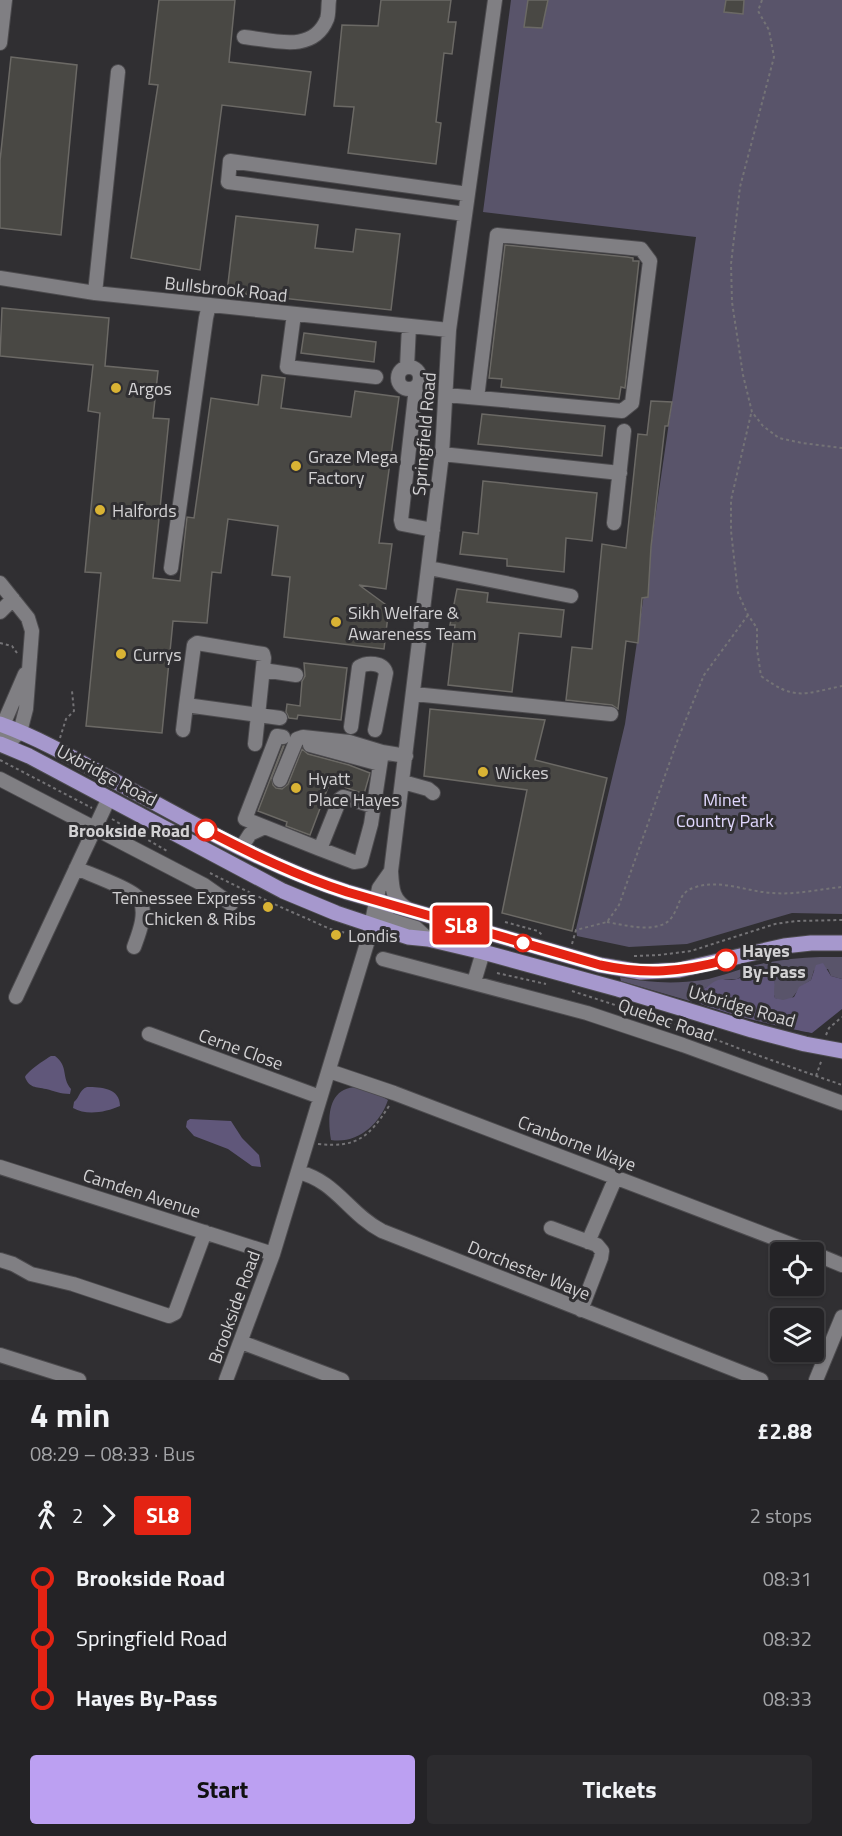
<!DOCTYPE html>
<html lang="en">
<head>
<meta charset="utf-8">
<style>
	body { margin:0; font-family:"Titillium Web",sans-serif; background:#2c2b2e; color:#f1f3f6; height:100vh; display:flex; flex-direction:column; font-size:22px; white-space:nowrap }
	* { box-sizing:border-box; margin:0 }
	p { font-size:20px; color:#a3a4a7 }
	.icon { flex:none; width:33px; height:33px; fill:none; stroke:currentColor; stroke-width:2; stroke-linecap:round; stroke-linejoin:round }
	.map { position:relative; height:1380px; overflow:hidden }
	.panel { display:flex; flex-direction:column; background:#242326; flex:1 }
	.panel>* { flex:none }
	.badge { padding:0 12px; border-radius:4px; font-size:21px; line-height:39px }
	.controls { position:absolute; left:770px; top:1242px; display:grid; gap:12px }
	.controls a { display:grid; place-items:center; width:54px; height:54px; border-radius:6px; background:#242326; box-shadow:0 2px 4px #0004,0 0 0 2px #414043; font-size:30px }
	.map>.badge { position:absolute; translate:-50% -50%; box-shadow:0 0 0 3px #fff }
	.legs { display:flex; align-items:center; gap:9px; height:66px; padding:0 30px; font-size:20px }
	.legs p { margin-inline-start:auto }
	.headline { display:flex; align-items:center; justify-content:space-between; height:102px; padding:0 30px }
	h1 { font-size:33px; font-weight:700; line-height:45px }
	.button { display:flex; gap:12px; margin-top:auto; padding:12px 30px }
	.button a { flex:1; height:69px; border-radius:6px; background:#bca0f2; color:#111; font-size:24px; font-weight:700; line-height:69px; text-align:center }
	.button a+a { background:#2c2b2e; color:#f1f3f6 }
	ul { padding:0 30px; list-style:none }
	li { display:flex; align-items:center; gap:21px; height:60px; font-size:22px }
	li i { display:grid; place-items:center; width:9px; height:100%; margin:0 8px; background:currentColor }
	li i::after { content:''; width:15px; height:15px; margin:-8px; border:4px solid; border-radius:50%; background:#242326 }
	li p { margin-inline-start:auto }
	li:first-child i { background:linear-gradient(#0000 50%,currentColor 0) }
	li:last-child i { background:linear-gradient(currentColor 50%,#0000 0) }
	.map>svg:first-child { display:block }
	.green { fill:#59546a }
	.forest { fill:#60577a }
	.building { fill:#494844; stroke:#6b6965; stroke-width:1.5 }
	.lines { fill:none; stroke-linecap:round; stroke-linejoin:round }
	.minor-casing { stroke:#4c4b4e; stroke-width:16 }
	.major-casing { stroke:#4c4b4e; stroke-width:17 }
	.path { stroke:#747376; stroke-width:2; stroke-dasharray:3 3; stroke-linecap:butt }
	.minor { stroke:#807f83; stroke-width:14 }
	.major { stroke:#a698cd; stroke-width:15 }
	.line-1-casing { stroke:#fff; stroke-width:14 }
	.line-1 { stroke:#e42313; stroke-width:9 }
	.poi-dot { fill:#d9b334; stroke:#302f32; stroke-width:2 }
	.stop-1-dot { fill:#fff; stroke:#e42313; stroke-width:3 }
	.labels { text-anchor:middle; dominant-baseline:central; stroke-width:6; stroke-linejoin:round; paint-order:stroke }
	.street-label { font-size:18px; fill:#d2d1d3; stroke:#302f32 }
	.poi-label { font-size:18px; fill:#d2d1d3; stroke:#302f32; text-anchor:start }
	.park-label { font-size:18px; fill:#e0d7fd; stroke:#302f32 }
	.stop-label { font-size:18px; font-weight:bold; fill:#d2d1d3; stroke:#302f32; text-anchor:end }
</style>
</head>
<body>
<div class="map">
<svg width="842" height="1380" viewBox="0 0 842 1380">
	<rect width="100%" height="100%" fill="#302f32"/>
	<path class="green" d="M511 0H842V914L792 913 687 944 629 947 577 936 576 929 625 724 696 237 483 212Z
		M820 957H842V979L831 976 828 969 814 970 811 980C807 983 802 985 799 989 791 999 789 1005 775 998 771 988 778 979 771 970L754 969 737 979H725L705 988 696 990 689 999 693 1002 621 981 620 977C648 983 676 984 703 980 720 977 736 970 752 966 774 960 797 958 820 957Z
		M359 1087 371 1090 388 1100C380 1124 358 1144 331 1140 327 1117 328 1086 359 1087Z"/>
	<path class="forest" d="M823 963 831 976 842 979V1009L812 1033C792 1030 697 1008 686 996L689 992C693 991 698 991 703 989 709 987 711 982 718 980 724 978 731 981 737 979 748 977 759 960 771 971 778 977 772 990 775 998L783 1000 794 997 799 987 811 980 816 965Z
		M51 1056H55C69 1067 61 1077 71 1089L70 1094C60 1094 55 1091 46 1089 36 1087 29 1088 25 1077 28 1071 44 1060 51 1056Z
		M87 1087C101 1087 120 1088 120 1106 106 1112 87 1116 73 1108L74 1102C80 1097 79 1090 87 1087Z
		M190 1119 231 1121 242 1138 259 1155 261 1167 252 1166 228 1149 194 1136 186 1127 187 1121Z"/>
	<path class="building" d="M159 0H235L229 62 311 72 305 115 222 105 200 270 131 258 158 85 149 84Z
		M381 0H451L448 22H456L452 54 444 53 436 122 441 123 436 164 348 153 354 107 334 106 342 25 378 26Z
		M528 0H548L542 28 524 27Z
		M726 0H744L743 14 724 12Z
		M11 57 77 65 61 235 0 228V161Z
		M236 216 318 225 315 248 353 252 356 229 400 234 391 310 227 292Z
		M505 245 627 257 633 258V261H639L625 388 621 387 619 399 501 387 502 379 489 378Z
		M2 308 109 318 105 366 158 371 153 418 169 419 153 578 180 581 187 517 194 518 211 398 258 405 262 375 285 378 281 408 351 417 355 391 399 397 379 543 392 544 386 589 359 585 389 607 384 649 284 637 290 577 272 575 278 526 228 519 221 573 212 572 207 623 173 621 162 733 86 726 101 573 85 572 100 413 88 411 93 365 0 356Z
		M304 333 376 342 374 362 301 353Z
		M651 401 672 402 668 426H665L651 547 648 597 642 598 638 643 626 641 618 709 612 705 566 700 572 647 592 649 602 544 626 548 638 434 647 435Z
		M482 414 605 426 602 456 478 444Z
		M483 481 597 493 592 541 566 538 564 572 507 566V559L460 554 463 532 478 534Z
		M457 589 488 593 487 602 564 610 561 637 519 633 512 692 448 685 455 625H450Z
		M304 663 347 668 341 720 298 715 297 719 289 718 286 712 287 704 300 706 302 681 305 676Z
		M430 709 545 720 535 760 607 778 572 931 502 913 527 790 424 776Z
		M283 746H284L272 777 273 785 276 788 282 789 288 784 302 749 308 754 349 765 370 773 364 794 330 782 310 835 286 826 287 822 258 811Z"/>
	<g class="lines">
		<g class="minor-casing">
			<path id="minor" d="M244 37C273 40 313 54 327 19 329 13 328 6 329 0
				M0 43 5 0
				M465 214 228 182 230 161 468 194
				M0 278 95 293 449 330
				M95 293 118 72
				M294 314 287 367 376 377
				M398 378a11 11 0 1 1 22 0a11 11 0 1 1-22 0Z
				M407 367 409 326
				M416 387 401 520 402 524 433 530
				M446 395 622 411 632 403 650 261 641 249 497 235 477 398
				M442 454 620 473
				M614 523 624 431
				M171 568 206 318 209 305
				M429 568 571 596
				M0 583 28 618 32 631 26 709 20 732 5 746
				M0 612 13 599
				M263 670 296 675
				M414 694 611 714
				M351 727 359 667C367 662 383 662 386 673L375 730
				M183 730 186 705
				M4 734 3 725 25 674
				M283 737 277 736 245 819 320 849
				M255 744 264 658 263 654 197 643 194 645 186 705 280 718
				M310 745 380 764
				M0 779 204 885 231 904
				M280 780 297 739 303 737 349 742 382 752
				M403 782 428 789 433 793
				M373 806 343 797 340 799 320 849 354 862 361 861 371 824 382 752 406 756
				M241 848 250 834 265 827
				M76 868C89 874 135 890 140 900 147 914 139 933 134 947
				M376 900 381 911 390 920 416 928 428 939
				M408 909C392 900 392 888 391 871L442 454 449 330 495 0
				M383 959 587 1013 683 1045 842 1103
				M474 982 483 952
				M16 997 109 798
				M149 1034 320 1097
				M329 1071 394 1093 811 1252
				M0 1167 273 1254
				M298 1172C336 1181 348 1213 382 1231L761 1380
				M551 1228 597 1245 602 1251 601 1258 581 1310
				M588 1242 616 1177
				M813 1253 842 1265
				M0 1260 13 1264 31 1274 73 1284 169 1316 175 1313 205 1232
				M241 1342 342 1380
				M0 1355 79 1380
				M226 1380 273 1254 368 940 379 888 391 871
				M816 1380 842 1317"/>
		</g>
		<g class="major-casing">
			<path id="major" d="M0 724C39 738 75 759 111 779 188 821 264 865 347 892L600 965 641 972 679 970 784 946 811 943H842
				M0 744 29 756 283 891 336 913 408 937 428 939 483 952 618 989 752 1030 805 1044 842 1051"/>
		</g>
		<path class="path" d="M762 0 758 11 769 30 774 57 740 187 731 264 732 302 743 375 752 412 763 426 779 438 802 443 842 448
			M751 414 731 500V531L738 593 748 615 757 628V649L761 676C795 701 803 694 842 686
			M0 643 12 646 17 653
			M60 738 66 719 74 711 72 691
			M0 760 92 808
			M112 819 167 851
			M210 873C242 889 275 905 308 919 321 925 338 934 353 933
			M505 922 538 931 542 935
			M607 922C624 925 660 935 672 917 681 904 678 892 696 887 721 879 748 892 773 893 796 895 820 889 842 887
			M572 944 576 930 607 922 619 905 678 739 704 675 748 615
			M634 956 659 955 691 951 775 924 796 921 842 920
			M497 973 546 984
			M572 991 683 1027 743 1050 842 1085
			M826 1035 829 1028 842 1017
			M816 1076 822 1059
			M318 1144C357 1148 369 1137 389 1106"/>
		<use href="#minor" class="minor"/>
		<use href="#major" class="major"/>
	</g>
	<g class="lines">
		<g class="line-1-casing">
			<path id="line-1" d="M206 830C252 854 297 876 347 892L600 965C646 975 681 972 726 960"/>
		</g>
		<use href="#line-1" class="line-1"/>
	</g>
	<g class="poi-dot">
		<circle cx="116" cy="388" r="6"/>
		<circle cx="296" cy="466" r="6"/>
		<circle cx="100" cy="510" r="6"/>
		<circle cx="336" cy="622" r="6"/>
		<circle cx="121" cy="654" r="6"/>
		<circle cx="483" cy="772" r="6"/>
		<circle cx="296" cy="788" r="6"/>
		<circle cx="268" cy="907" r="6"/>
		<circle cx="336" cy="935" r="6"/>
	</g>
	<g class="stop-1-dot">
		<circle cx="206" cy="830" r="10"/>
		<circle cx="523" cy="943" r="8"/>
		<circle cx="726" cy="960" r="10"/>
	</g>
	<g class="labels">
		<g class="street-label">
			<text transform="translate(226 289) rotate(6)">Bullsbrook Road</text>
			<text transform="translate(424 434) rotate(-85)">Springfield Road</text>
			<text transform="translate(107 775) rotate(28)">Uxbridge Road</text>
			<text transform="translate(742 1006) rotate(16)">Uxbridge Road</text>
			<text transform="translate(666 1020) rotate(19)">Quebec Road</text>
			<text transform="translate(241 1049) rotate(20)">Cerne Close</text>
			<text transform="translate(577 1143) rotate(21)">Cranborne Waye</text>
			<text transform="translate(142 1193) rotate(18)">Camden Avenue</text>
			<text transform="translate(529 1270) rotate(22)">Dorchester Waye</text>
			<text transform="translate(234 1307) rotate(-70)">Brookside Road</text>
		</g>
		<g class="poi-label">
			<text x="128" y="388">Argos</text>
			<text x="308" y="456">Graze Mega<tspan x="308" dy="21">Factory</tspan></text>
			<text x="112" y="510">Halfords</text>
			<text x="348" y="612">Sikh Welfare &amp;<tspan x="348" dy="21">Awareness Team</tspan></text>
			<text x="133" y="654">Currys</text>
			<text x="495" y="772">Wickes</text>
			<text x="308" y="778">Hyatt<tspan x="308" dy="21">Place Hayes</tspan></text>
			<text x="256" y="897" text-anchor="end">Tennessee Express<tspan x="256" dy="21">Chicken &amp; Ribs</tspan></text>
			<text x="348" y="935">Londis</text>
		</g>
		<g class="park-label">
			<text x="725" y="799">Minet<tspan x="725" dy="21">Country Park</tspan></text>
		</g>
		<g class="stop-label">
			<text x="190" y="830">Brookside Road</text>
			<text x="742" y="950" text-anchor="start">Hayes<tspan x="742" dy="21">By-Pass</tspan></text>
		</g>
	</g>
</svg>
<div class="controls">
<a><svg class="icon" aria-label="locate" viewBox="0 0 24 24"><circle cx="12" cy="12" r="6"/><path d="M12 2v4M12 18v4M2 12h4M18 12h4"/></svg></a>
<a><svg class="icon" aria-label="layers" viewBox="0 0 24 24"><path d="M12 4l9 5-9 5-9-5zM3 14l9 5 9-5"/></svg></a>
</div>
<b class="badge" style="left:461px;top:925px;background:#e42313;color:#fff">SL8</b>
</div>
<section class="panel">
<div class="headline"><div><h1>4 min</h1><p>08:29 – 08:33 · Bus</p></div><b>£2.88</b></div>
<div class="legs"><svg class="icon" aria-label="walk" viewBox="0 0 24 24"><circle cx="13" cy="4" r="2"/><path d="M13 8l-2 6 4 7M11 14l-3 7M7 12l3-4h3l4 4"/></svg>2<svg class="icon" aria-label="forward" viewBox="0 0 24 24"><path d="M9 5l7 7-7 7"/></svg><b class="badge" style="background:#e42313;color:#fff">SL8</b><p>2 stops</p></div>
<ul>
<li><i style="color:#e42313"></i><b>Brookside Road</b><p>08:31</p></li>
<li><i style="color:#e42313"></i><span>Springfield Road</span><p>08:32</p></li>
<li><i style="color:#e42313"></i><b>Hayes By-Pass</b><p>08:33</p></li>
</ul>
<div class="button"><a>Start</a><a>Tickets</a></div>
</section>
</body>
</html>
